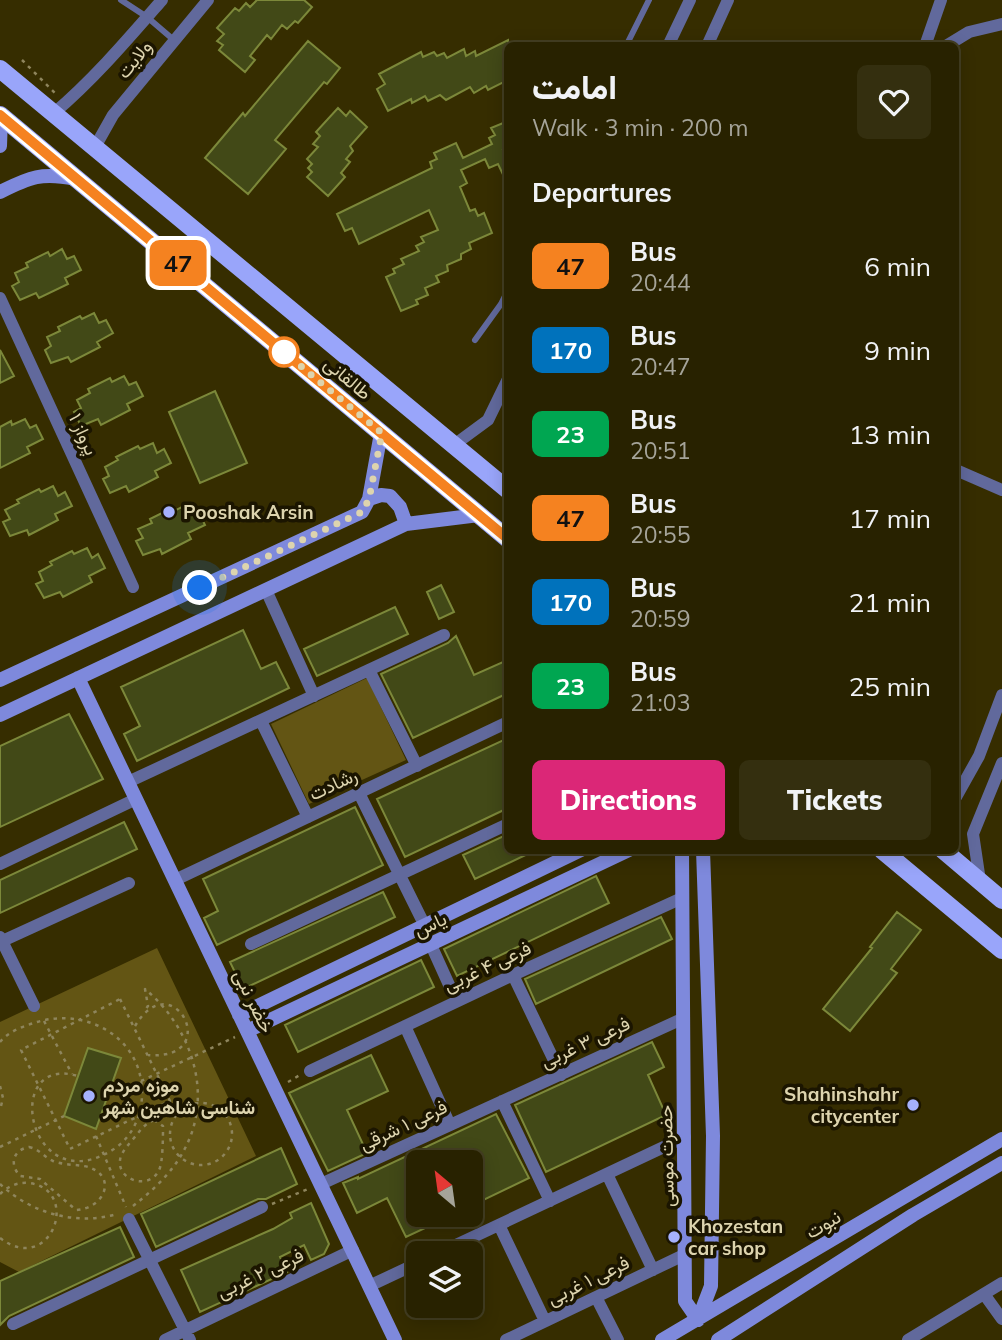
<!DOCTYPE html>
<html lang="en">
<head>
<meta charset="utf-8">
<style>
	body { margin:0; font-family:Mulish,Vazirmatn,sans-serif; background:#342f0f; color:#f1f3f6; height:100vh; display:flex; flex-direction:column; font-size:26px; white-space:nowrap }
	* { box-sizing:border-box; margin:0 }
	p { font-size:23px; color:#a5a499 }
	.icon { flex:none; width:38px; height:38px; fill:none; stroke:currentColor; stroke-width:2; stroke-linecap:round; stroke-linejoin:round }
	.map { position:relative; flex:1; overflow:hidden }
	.drawer { position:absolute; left:504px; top:42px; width:455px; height:812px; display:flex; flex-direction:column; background:#282200; border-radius:10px; box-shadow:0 4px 18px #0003,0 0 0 2px #443f22 }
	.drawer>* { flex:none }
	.badge { padding:0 14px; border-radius:10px; font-size:24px; line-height:46px }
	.needle { width:46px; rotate:331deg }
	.fabs { position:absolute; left:406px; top:1150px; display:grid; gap:14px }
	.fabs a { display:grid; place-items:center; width:77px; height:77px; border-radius:10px; background:#282200; box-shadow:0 4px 18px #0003,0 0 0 2px #443f22; font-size:35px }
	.you { position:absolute; width:35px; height:35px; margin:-18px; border:5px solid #fff; border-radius:50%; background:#1a73e8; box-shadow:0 0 0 10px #1a73e833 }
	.map>.badge { position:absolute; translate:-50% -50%; box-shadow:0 0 0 4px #fff }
	h2 { padding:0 28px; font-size:26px; line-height:63px }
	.round { display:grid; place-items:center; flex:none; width:74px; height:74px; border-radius:10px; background:#342f0f }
	.summary { display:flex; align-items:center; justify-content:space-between; height:119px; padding:0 28px }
	h1 { font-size:33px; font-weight:800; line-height:52px }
	.primary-button { display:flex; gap:14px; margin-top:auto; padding:14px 28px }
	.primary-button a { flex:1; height:80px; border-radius:10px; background:#db2777; color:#fff; font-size:28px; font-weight:800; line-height:80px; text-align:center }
	.primary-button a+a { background:#342f0f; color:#f1f3f6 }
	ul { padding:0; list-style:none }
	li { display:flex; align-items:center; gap:21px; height:84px; padding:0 28px }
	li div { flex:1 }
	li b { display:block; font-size:26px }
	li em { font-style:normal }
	li .badge { min-width:77px; font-weight:700; text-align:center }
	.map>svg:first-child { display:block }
	.green { fill:#635514; fill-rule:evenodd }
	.building { fill:#424917; stroke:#7c883a; stroke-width:2 }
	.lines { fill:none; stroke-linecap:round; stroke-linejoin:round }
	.path { stroke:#8e855c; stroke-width:2.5; stroke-dasharray:3.5 5; stroke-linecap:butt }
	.lane { stroke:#61699c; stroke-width:6 }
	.street { stroke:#61699c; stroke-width:12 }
	.secondary { stroke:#7e89dc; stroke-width:14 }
	.primary { stroke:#99a5fa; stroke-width:18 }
	.line-casing { stroke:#fff; stroke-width:16 }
	.line { stroke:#f58220; stroke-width:10 }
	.walk { stroke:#ddd4ae; stroke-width:7; stroke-dasharray:0 12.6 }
	.stop-dot { fill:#fff; stroke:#f58220; stroke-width:3.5 }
	.poi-dot { fill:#a5b1fc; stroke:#1b1500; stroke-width:2.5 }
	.labels { text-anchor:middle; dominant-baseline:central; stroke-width:7; stroke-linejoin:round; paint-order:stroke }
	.street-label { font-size:19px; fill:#ddd4ae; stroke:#1b1500 }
	.poi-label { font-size:19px; font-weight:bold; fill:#ddd4ae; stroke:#1b1500; text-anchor:start }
</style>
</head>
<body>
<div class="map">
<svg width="1002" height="1340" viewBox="0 0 1002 1340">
	<rect width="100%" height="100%" fill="#362d00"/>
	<path class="green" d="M367 678 406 760 309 804 271 724Z
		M157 948 256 1156 19 1272 0 1262V1022ZM88 1048 120 1058 96 1129 64 1116Z"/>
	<path class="building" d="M257 0H304L312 7 298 23 295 21 287 29 282 25 271 39 267 35 250 56 255 60 245 72 219 50 223 45 217 41 224 34 217 28 235 8 239 11 246 3 250 7Z
		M508 40V80L488 90 486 86 474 93 470 87 446 100 440 95 428 101 425 96 412 103 411 99 388 111 377 89 385 84 379 74 421 52 423 57 434 52 437 56 444 53 447 58 464 49 466 56 475 51 476 56Z
		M308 41 340 68 327 84 324 82 275 140 286 149 248 194 205 158 243 113 245 116Z
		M338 108 346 116 350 111 367 127 350 146 353 151 346 159 350 162 341 173 345 177 328 196 307 177 312 172 308 168 312 164 307 159 318 147 313 144 320 136 316 132Z
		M508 121V148L503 150 508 161V185L498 164 489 168 485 159 461 170 467 183 460 187 470 211 475 209 478 216 484 213 492 233 469 243 471 249 461 254V259L447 265 448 271 436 276 439 282 425 288 428 295 416 300 418 304 401 311 386 277 395 273 393 269 404 264 401 259 419 251 416 246 424 242 421 237 438 230 429 210 359 244 352 228 345 231 337 214 432 168 430 162 437 159 434 153 456 143 463 158 492 144 489 138 495 135 491 128Z
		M62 249 67 259 74 256 81 270 65 278 68 284 39 298 36 293 20 300 12 286 19 282 15 273 28 267 26 263 48 252 50 256Z
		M94 313 99 323 106 320 113 333 97 342 100 347 71 362 68 357 51 363 45 350 51 346 47 337 60 331 58 327 80 316 82 319Z
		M0 350 14 376 0 383Z
		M124 376 129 385 136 382 143 396 127 404 130 410 101 425 98 419 81 426 74 412 81 408 77 400 90 393 88 389 110 378 112 382Z
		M215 391 247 463 200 483 169 412Z
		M25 419 30 428 36 425 43 439 27 447 30 453 0 468V427L11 421 12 425Z
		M153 443 157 453 164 449 171 463 155 471 158 477 129 492 126 486 110 493 103 479 109 476 105 467 118 460 116 457 138 446 140 449Z
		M53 486 58 496 65 492 72 506 55 514 58 520 29 535 27 530 10 536 3 522 10 519 5 510 19 503 17 500 39 489 41 492Z
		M186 505 191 515 198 511 205 525 188 533 191 539 162 554 160 549 143 555 136 541 143 538 138 529 152 523 150 519 172 508 174 511Z
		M87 548 92 558 98 554 105 568 89 576 92 582 63 597 60 592 44 598 36 584 43 581 39 572 52 565 50 562 72 551 74 554Z
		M441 585 454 612 439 619 427 592Z
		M395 607 408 634 317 676 304 649Z
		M243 630 261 669 276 662 289 688 137 761 124 734 140 726 121 687Z
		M456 636 474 675 503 662 508 672V693L413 738 381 674 448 643Z
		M69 714 103 779 0 827V746Z
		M508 738V808L405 857 377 799Z
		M355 807 383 865 217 945 204 918 218 911 203 879Z
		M124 822 137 849 0 913V880Z
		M508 834V850H536L475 879 463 855Z
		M596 876 609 903 457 976 444 949Z
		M383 892 395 917 243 989 230 962Z
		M897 912 921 930 891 969 897 973 850 1031 823 1009 872 948 870 947Z
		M661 917 672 939 536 1004 525 979Z
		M421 960 434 987 298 1052 285 1025Z
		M652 1042 664 1067 648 1075 666 1115 546 1172 515 1105Z
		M88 1048 121 1058 96 1129 64 1116Z
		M371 1055 388 1091 347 1110 367 1153 328 1171 289 1093Z
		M496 1114 529 1178 471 1206V1159L464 1162H418V1214H455L406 1237 387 1198 357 1213 343 1183 358 1177V1179Z
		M281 1148 297 1184 266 1199H258L156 1247 141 1214Z
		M311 1203 329 1244 324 1254 311 1260 304 1245 280 1257 287 1272 200 1312 181 1270 273 1229 292 1218 290 1213Z
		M120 1227 134 1257 9 1316 0 1325V1281Z"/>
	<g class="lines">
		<path class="path" d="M22 60 57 95
			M120 999 170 1101 70 1149 21 1050Z
			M44 1021 72 1074
			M135 1026C173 962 225 1061 148 1055
			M0 1042C9 1031 24 1026 37 1022 87 1007 143 1038 142 1094 142 1116 132 1137 114 1149 28 1204 0 1053 78 1076
			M141 1081 235 1037
			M288 1082 300 1075
			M0 1086 3 1098 0 1110
			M170 1134a31 31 0 1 1 62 0a31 31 0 1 1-62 0Z
			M154 1120 163 1126C163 1135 163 1163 159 1170 149 1192 113 1179 121 1156 124 1149 129 1144 134 1138 140 1131 144 1124 154 1120Z
			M96 1136 126 1207
			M0 1147 64 1116
			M29 1147C39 1149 44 1157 53 1161 65 1166 82 1164 91 1168 116 1178 105 1208 76 1210L40 1179 20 1176C9 1164 13 1150 29 1147Z
			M0 1184C31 1213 75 1226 117 1214
			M0 1194C8 1186 18 1182 29 1183 82 1190 51 1277 0 1238
			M272 1204 308 1189
			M133 1206C152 1191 171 1174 183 1152 215 1096 192 1028 145 989L148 1006 145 1010"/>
		<path class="lane" d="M121 0 147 17 175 41
			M626 46 649 0
			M475 340 501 304 508 290"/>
		<path class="street" d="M668 46 690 0
			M707 46 728 0
			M925 46 941 0
			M946 46 969 32 1002 24
			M54 113C94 79 128 39 162 0
			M95 147 113 115 208 0
			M0 298 133 587
			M454 445 488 420 508 379
			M956 470 1002 490
			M266 590 314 696
			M369 670 417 766
			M261 721 308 817
			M128 782 444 635
			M359 793 425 926
			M956 797 979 756 1002 695
			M0 864 136 799
			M175 880 508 722
			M980 881 973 834 1002 763
			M0 937 34 1006
			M0 942 129 883
			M251 944 508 824
			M431 945 450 987
			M513 975 561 1075
			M405 1026 450 1125
			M310 1071 513 975 682 898
			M502 1101 550 1201
			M607 1174 653 1270
			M321 1184 684 1018
			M129 1219 190 1340
			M499 1225 545 1321
			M439 1253 685 1137
			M369 1286 418 1263
			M984 1294 1002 1319
			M596 1297 618 1340
			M13 1324 262 1207
			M165 1340 353 1250
			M506 1340 686 1254
			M908 1340 1002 1283"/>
		<path class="secondary" d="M0 146 1 116
			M0 192C30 177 42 172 75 179
			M369 499 381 495 390 496 400 507 406 524
			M78 678 395 1340
			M0 680 362 512 369 499 381 433
			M0 715 406 524 479 515
			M682 850 685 1301 698 1320
			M239 1015 581 850
			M247 1031 629 850
			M698 1320 711 1286 713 1136 703 850
			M662 1340 1002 1139
			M718 1340 913 1215 1002 1163"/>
		<path class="primary" d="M0 69 508 490
			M0 115 508 539
			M882 850 1002 950
			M943 850 1002 900"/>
	</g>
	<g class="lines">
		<g class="line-casing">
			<path id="line" d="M0 115 508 539"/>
		</g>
		<use href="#line" class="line"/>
		<path class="walk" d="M200 588 362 512 369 499 382 433 280 349 284 352"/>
	</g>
	<circle class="stop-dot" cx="284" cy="352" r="14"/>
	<g class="poi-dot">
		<circle cx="169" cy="512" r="7"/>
		<circle cx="89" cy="1096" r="7"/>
		<circle cx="913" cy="1105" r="7"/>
		<circle cx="674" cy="1237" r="7"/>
	</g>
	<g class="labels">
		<g class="street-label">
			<text transform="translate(134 59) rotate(-51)">ولایت</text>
			<text transform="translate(348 378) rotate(40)">طالقانی</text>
			<text transform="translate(84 434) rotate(65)">پرواز ۱</text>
			<text transform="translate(333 784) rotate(-25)">رشادت</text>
			<text transform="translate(430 924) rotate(-25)">یاس</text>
			<text transform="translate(487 966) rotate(-25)">فرعی ۴ غربی</text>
			<text transform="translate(254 1001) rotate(64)">خضر نبی</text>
			<text transform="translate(585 1042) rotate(-25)">فرعی ۳ غربی</text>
			<text transform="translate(403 1125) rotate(-25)">فرعی ۱ شرقی</text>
			<text transform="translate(666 1156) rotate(-91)">حضرت موسی</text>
			<text transform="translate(823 1224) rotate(-31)">نبوت</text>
			<text transform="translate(260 1273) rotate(-25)">فرعی ۲ غربی</text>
			<text transform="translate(588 1280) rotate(-26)">فرعی ۱ غربی</text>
		</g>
		<g class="poi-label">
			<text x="183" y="512">Pooshak Arsin</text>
			<text x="103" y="1085">موزه مردم<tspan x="103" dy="22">شناسی شاهین شهر</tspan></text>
			<text x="899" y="1094" text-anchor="end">Shahinshahr<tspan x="899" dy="22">citycenter</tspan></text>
			<text x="688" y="1226">Khozestan<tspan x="688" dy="22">car shop</tspan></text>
		</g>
	</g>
</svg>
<div class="fabs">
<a><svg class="needle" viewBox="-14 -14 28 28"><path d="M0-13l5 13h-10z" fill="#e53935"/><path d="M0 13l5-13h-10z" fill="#a5a499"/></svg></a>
<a><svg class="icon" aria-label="layers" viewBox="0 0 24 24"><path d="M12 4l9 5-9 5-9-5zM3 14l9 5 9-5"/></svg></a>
</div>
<div class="you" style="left:200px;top:588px"></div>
<b class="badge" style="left:178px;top:263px;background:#f58220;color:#111">47</b>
<section class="drawer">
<div class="summary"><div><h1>امامت</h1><p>Walk · 3 min · 200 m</p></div><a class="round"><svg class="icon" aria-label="heart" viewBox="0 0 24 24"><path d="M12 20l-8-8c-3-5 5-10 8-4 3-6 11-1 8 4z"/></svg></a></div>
<h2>Departures</h2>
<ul>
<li><span class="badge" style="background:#f58220;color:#111">47</span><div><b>Bus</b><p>20:44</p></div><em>6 min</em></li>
<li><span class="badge" style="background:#0072bc;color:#fff">170</span><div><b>Bus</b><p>20:47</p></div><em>9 min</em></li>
<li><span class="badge" style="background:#00a651;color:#fff">23</span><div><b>Bus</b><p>20:51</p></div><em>13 min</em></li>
<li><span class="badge" style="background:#f58220;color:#111">47</span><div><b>Bus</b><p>20:55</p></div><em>17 min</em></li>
<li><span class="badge" style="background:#0072bc;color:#fff">170</span><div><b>Bus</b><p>20:59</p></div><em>21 min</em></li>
<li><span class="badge" style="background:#00a651;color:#fff">23</span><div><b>Bus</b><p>21:03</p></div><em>25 min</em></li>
</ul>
<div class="primary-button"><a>Directions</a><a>Tickets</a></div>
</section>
</div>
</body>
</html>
